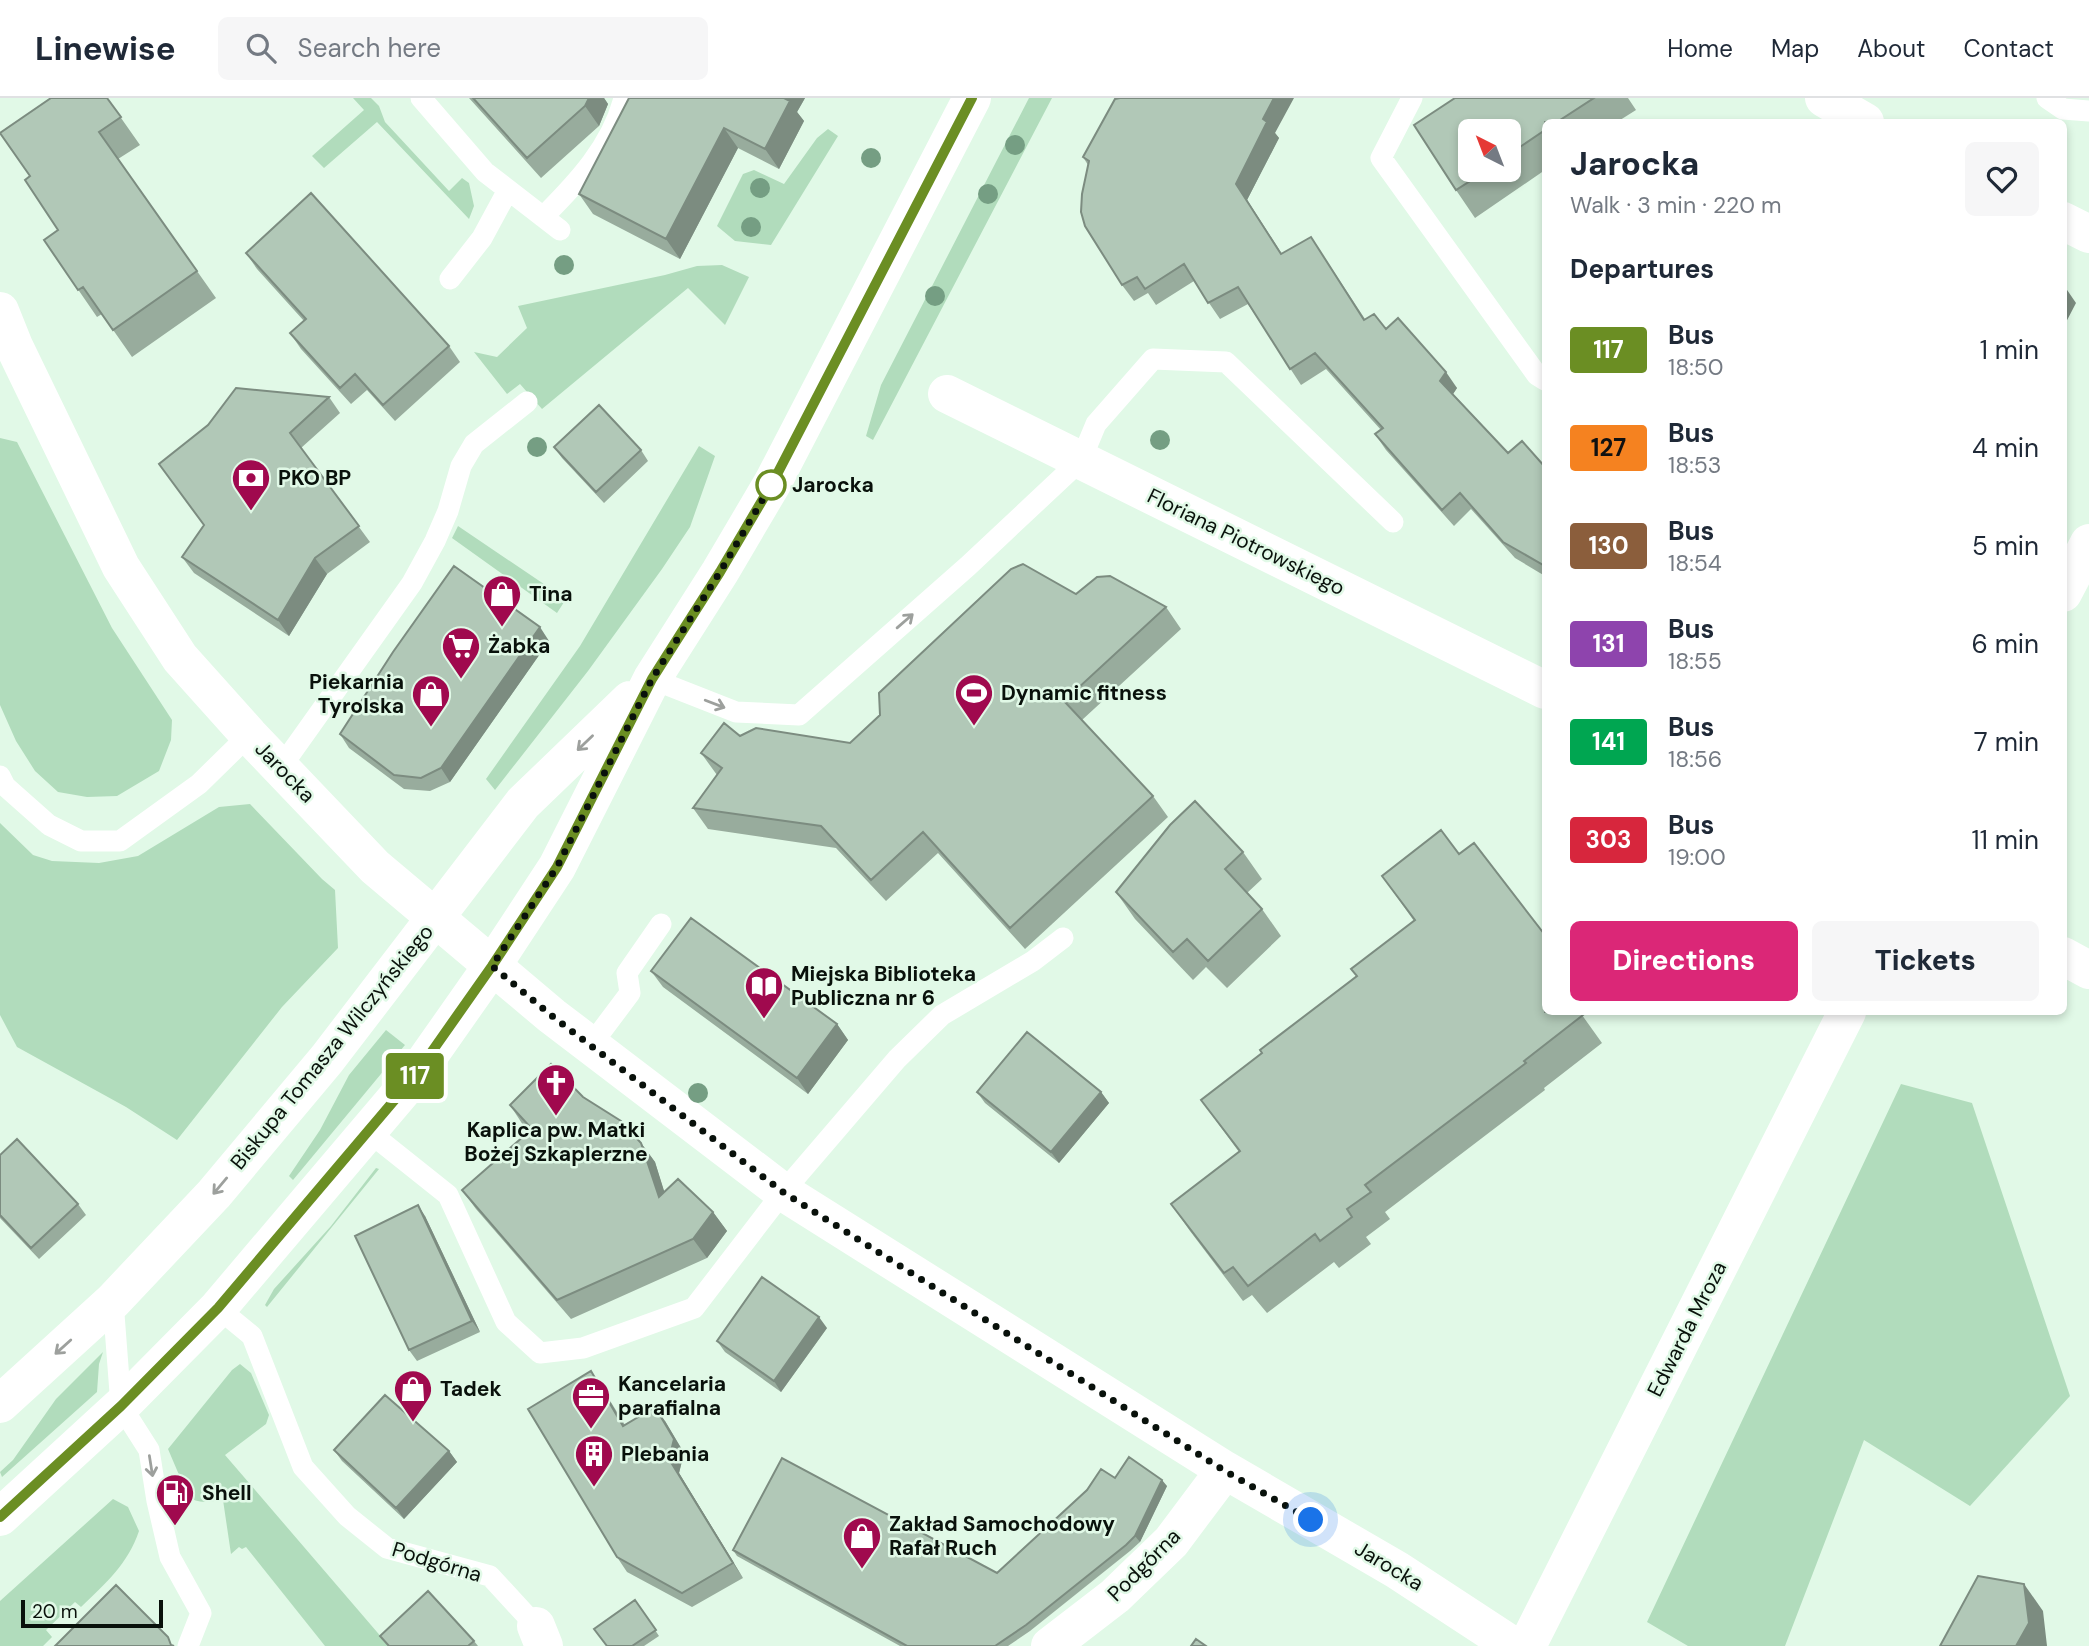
<!DOCTYPE html>
<html lang="en">
<head>
<meta charset="utf-8">
<style>
	body { margin:0; font-family:"DM Sans",sans-serif; background:#f6f6f7; color:#1f2937; height:100vh; display:flex; flex-direction:column; font-size:26px; white-space:nowrap }
	* { box-sizing:border-box; margin:0 }
	p { font-size:23px; color:#747a83 }
	.icon { flex:none; width:38px; height:38px; fill:none; stroke:currentColor; stroke-width:2; stroke-linecap:round; stroke-linejoin:round }
	.map { position:relative; flex:1; overflow:hidden }
	.side { position:absolute; left:1542px; top:21px; width:525px; height:896px; display:flex; flex-direction:column; background:#fff; border-radius:10px; box-shadow:0 4px 10px #0003 }
	.side>* { flex:none }
	.badge { padding:0 14px; border-radius:5px; font-size:24px; line-height:46px }
	.needle { width:46px; rotate:318deg }
	.buttons { position:absolute; left:1458px; top:21px; display:grid; gap:14px }
	.buttons a { display:grid; place-items:center; width:63px; height:63px; border-radius:10px; background:#fff; box-shadow:0 4px 10px #0003; font-size:35px }
	.scale { position:absolute; left:21px; bottom:18px; width:142px; box-sizing:border-box; padding-left:7px; border:4px solid #09110b; border-top:0; font-size:19px; line-height:24px; white-space:nowrap; color:#09110b; -webkit-text-stroke:5px #e1f9e7; paint-order:stroke }
	.you { position:absolute; width:35px; height:35px; margin:-18px; border:5px solid #fff; border-radius:50%; background:#1a73e8; box-shadow:0 0 0 10px #1a73e833 }
	.map>.badge { position:absolute; translate:-50% -50%; box-shadow:0 0 0 4px #fff }
	h2 { padding:0 28px; font-size:26px; line-height:63px }
	.round { display:grid; place-items:center; flex:none; width:74px; height:74px; border-radius:10px; background:#f6f6f7 }
	.headline { display:flex; align-items:center; justify-content:space-between; height:119px; padding:0 28px }
	h1 { font-size:33px; font-weight:800; line-height:52px }
	.button { display:flex; gap:14px; margin-top:auto; padding:14px 28px }
	.button a { flex:1; height:80px; border-radius:10px; background:#db2777; color:#fff; font-size:28px; font-weight:800; line-height:80px; text-align:center }
	.button a+a { background:#f6f6f7; color:#1f2937 }
	ul { padding:0; list-style:none }
	li { display:flex; align-items:center; gap:21px; height:98px; padding:0 28px }
	li div { flex:1 }
	li b { display:block; font-size:26px }
	li em { font-style:normal }
	li .badge { min-width:77px; font-weight:700; text-align:center }
	header { display:flex; align-items:center; gap:42px; box-sizing:border-box; height:98px; padding:0 35px; background:#fff; border-bottom:2px solid #e0e1e3 }
	header strong { font-size:33px }
	nav { display:flex; gap:38px; margin-inline-start:auto; font-size:24px }
	.search { width:490px; height:63px; background:#f6f6f7; display:flex; align-items:center; gap:18px; box-sizing:border-box; padding:0 24px; border-radius:10px; color:#747a83; font-size:26px }
	.map>svg:first-child { display:block }
	.green { fill:#b1dcbc }
	.lines { fill:none; stroke-linecap:round; stroke-linejoin:round }
	.lane { stroke:#fff; stroke-width:21 }
	.street { stroke:#fff; stroke-width:38 }
	.secondary { stroke:#fff; stroke-width:38 }
	.tree { fill:#759e83 }
	.wall { fill:#98ac9d; fill-rule:evenodd }
	.shaded-wall { fill:#7c8c80 }
	.building { fill:#b1c8b7; stroke:#7c8c80; stroke-width:2 }
	.oneway { stroke:#9da09d }
	.line-casing { stroke:#fff; stroke-width:16 }
	.line { stroke:#6b8e23; stroke-width:10 }
	.walk { stroke:#09110b; stroke-width:7; stroke-dasharray:0 12.6 }
	.stop-dot { fill:#fff; stroke:#6b8e23; stroke-width:3.5 }
	.labels { text-anchor:middle; dominant-baseline:central; stroke-width:5; stroke-linejoin:round; paint-order:stroke }
	.poi-label { font-size:21px; font-weight:bold; fill:#09110b; stroke:#e1f9e7; text-anchor:start }
	.stop-label { font-size:21px; font-weight:bold; fill:#09110b; stroke:#e1f9e7; text-anchor:start }
	.street-label { font-size:21px; fill:#09110b; stroke:#e1f9e7 }
</style>
</head>
<body>
<header>
<strong>Linewise</strong>
<div class="search"><svg class="icon" aria-label="search" viewBox="0 0 24 24"><circle cx="10" cy="10" r="6"/><path d="M15 15l6 6"/></svg>Search here</div>
<nav><a>Home</a><a>Map</a><a>About</a><a>Contact</a></nav>
</header>
<div class="map">
<svg width="2089" height="1548" viewBox="0 0 2089 1548">
	<rect width="100%" height="100%" fill="#e1f9e7"/>
	<path class="green" d="M353 0H371L379 8 385 24 449 93 462 80 469 85 474 108 469 121 377 24 324 70 312 58 364 12Z
		M1029 0H1052L873 342 866 338 881 287Z
		M828 31 838 38 771 147 735 143 717 128 743 76 754 72 784 86 817 40Z
		M722 167 749 179 725 227 688 190 542 311 520 286 507 296 474 254 497 259 527 230 518 208 665 177 697 168Z
		M0 340 17 344 112 530 172 622 171 642 159 673 117 698 87 699 58 694 35 673 16 643 0 607Z
		M699 348 715 358 690 429 662 471 588 573 495 692 486 681 580 548Z
		M458 428 566 501 557 515 452 440Z
		M250 706 322 781 335 792 338 850 282 909 177 1042 126 1009 17 949 0 917V725L33 757 52 763 99 765 138 758 219 709Z
		M386 932 405 947 293 1082 289 1078 320 1032 349 977Z
		M1901 986 1972 1005 2070 1298 1970 1408 1864 1342 1785 1548H1688L1647 1524Z
		M376 1070 379 1071 267 1209 265 1207 274 1191 331 1128Z
		M103 1254 99 1266 97 1294 2 1379 0 1374 13 1362 56 1301Z
		M240 1266 251 1275 269 1317 266 1326 225 1357 389 1548H325L246 1449 242 1451 239 1449 231 1456 223 1402C212 1403 197 1407 188 1398L168 1351 232 1272Z
		M113 1401 128 1409 139 1433C128 1466 105 1486 81 1509L75 1504 46 1532 52 1539 43 1548H0V1503Z"/>
	<g class="lines">
		<path class="lane" d="M421 0 485 74 560 132
			M1412 0 1381 60 1537 277 1545 282
			M2047 0 2063 11 2089 13
			M543 119C577 85 612 48 624 0
			M450 181 482 140 508 92
			M652 581 736 614 799 617 968 468 1081 362 1096 326 1153 261 1226 264 1393 424
			M281 669 412 485 435 443 448 413 461 368 474 346 527 304
			M0 678 5 688 49 727 81 743H120L199 686 249 637
			M591 947 630 895 627 875 661 826
			M369 1034 448 1097 506 1224 540 1255 583 1250 694 1210 783 1094 897 961 942 917 1033 863 1063 840
			M113 1203 121 1308 149 1352 157 1403 170 1459 201 1515 188 1548
			M218 1210 252 1238 303 1369 347 1418 387 1450 490 1478 536 1528"/>
		<path class="street" d="M1824 0 1865 24
			M2063 123 2089 136
			M0 213 14 248 121 469 180 560 249 637 375 769 552 918 783 1094 1225 1372 1397 1472 1513 1548
			M947 296 1545 592
			M2063 495 2089 445
			M2063 858 2089 872
			M536 1528 544 1548
			M1050 1548 1115 1498 1171 1444 1225 1372
			M1527 1548 1847 914"/>
		<path class="secondary" d="M0 1306 113 1203 214 1096 327 961 523 705 630 602
			M0 1419 121 1308 218 1210 414 979 492 868 557 769 652 581 720 474 773 384 972 0"/>
	</g>
	<g class="tree">
		<circle cx="1015" cy="47" r="10"/>
		<circle cx="871" cy="60" r="10"/>
		<circle cx="760" cy="90" r="10"/>
		<circle cx="988" cy="96" r="10"/>
		<circle cx="751" cy="129" r="10"/>
		<circle cx="564" cy="167" r="10"/>
		<circle cx="935" cy="198" r="10"/>
		<circle cx="1160" cy="342" r="10"/>
		<circle cx="537" cy="349" r="10"/>
		<circle cx="698" cy="995" r="10"/>
	</g>
	<path class="wall" d="M107 0 140 47 118 61 216 200 132 259 102 216 97 219 44 142 58 132Z
		M469 0H604L608 6 599 28 541 80Z
		M629 0H805L797 14 804 23 779 71 738 50 680 161 593 116 579 96Z
		M1455 0H1628L1636 12 1617 24H1545V72L1475 120 1456 92ZM1508 33V72H1470Z
		M1275 35 1279 40 1247 102 1282 156 1311 139 1365 221 1386 231 1457 290 1453 296 1508 355 1545 369V478L1515 460 1471 411 1454 428 1386 352 1375 336 1381 332 1326 271 1301 287 1248 206 1220 221 1194 183 1156 207 1148 195 1134 203 1122 187 1088 67 1083 59Z
		M246 155 449 248 460 264 395 323 367 292 351 306 301 251 290 235 304 223 257 171Z
		M329 299 340 315 301 350 370 444 327 476 289 538 194 475 182 459 204 427 159 366Z
		M554 349 641 352 648 363 604 405 562 360Z
		M1076 496 1166 509 1181 531 1082 622 1153 698 1168 719 1025 851 938 755 886 803 836 750 708 731 693 710 717 677 701 655 740 638 850 645Z
		M549 543 450 684 430 693 404 691 349 650 340 636Z
		M1243 754 1262 781 1247 795 1262 811 1281 838 1227 890 1206 869 1193 882 1135 821 1116 794Z
		M1382 778 1545 914H1586L1582 917 1602 945 1544 990 1545 992 1385 1114 1390 1121 1366 1139 1371 1146 1339 1170 1334 1164 1267 1215 1252 1197 1243 1203 1190 1133 1171 1106 1239 1054 1201 1002 1262 955 1356 878 1414 823Z
		M651 873 837 926 848 942 808 996 663 889Z
		M977 994H1101L1109 1005 1059 1065 985 1005Z
		M583 999 641 1045 655 1064 664 1094 713 1114 727 1133 707 1160 571 1221 476 1111 462 1092 530 1033 523 1027 510 1007Z
		M0 1057 78 1106 86 1117 39 1161 0 1120Z
		M425 1118 480 1234 417 1263 409 1252Z
		M827 1230 781 1294 725 1254 717 1243Z
		M591 1273 601 1288 625 1327 665 1323 684 1355 679 1375 743 1480 692 1509 627 1474 617 1459Z
		M334 1352 449 1353 457 1364 404 1421 342 1363Z
		M1115 1380 1167 1388 1140 1444 1130 1453 1030 1533 1008 1548H900L737 1458 733 1452 997 1475Z
		M635 1502 659 1538 644 1548H607Z
		M380 1538 474 1543 478 1548H388Z"/>
	<path class="shaded-wall" d="M589 0H604L608 6 599 28 585 8Z
		M782 0H805L797 14 804 23 779 71 765 51Z
		M1274 0H1294L1275 35 1279 40 1247 102 1292 172 1236 86 1263 21Z
		M724 30 738 50 680 161 666 141Z
		M2063 186 2076 205 2063 230Z
		M1446 274 1457 290 1451 299 1440 283Z
		M315 460 327 476 289 538 278 522Z
		M540 529 549 543 450 684 441 670Z
		M837 926 848 942 808 996 797 980Z
		M1101 994 1109 1005 1059 1065 1051 1054Z
		M641 1045 655 1064 672 1118 659 1099Z
		M418 1107 425 1118 480 1234 472 1223Z
		M713 1114 727 1133 707 1160 693 1141Z
		M819 1219 827 1230 781 1294 774 1283Z
		M591 1273 601 1288 633 1343 623 1328Z
		M655 1309 665 1323 684 1355 679 1375 743 1480 733 1465 669 1361Z
		M449 1353 457 1364 404 1421 396 1410Z
		M1162 1382 1167 1388 1140 1444 1135 1438Z
		M2024 1486 2043 1513 2047 1548H2016Z"/>
	<path class="building" d="M51 0H107L121 19 99 34 197 173 113 232 83 189 78 192 44 142 58 132 25 82 30 78 0 35Z
		M473 0H589L585 8 527 60Z
		M629 0H784L790 3 765 51 724 30 666 141 579 96Z
		M1120 0H1274L1263 21 1267 24 1236 86 1281 156 1311 139 1364 222 1374 216 1386 231 1398 220 1446 274 1440 283 1508 355 1522 343 1545 369V468L1503 444 1460 395 1442 412 1375 336 1383 330 1315 255 1290 271 1238 189 1208 205 1184 166 1145 191 1137 179 1122 187 1085 128 1081 114 1082 96 1089 63 1083 59 1115 1Z
		M1455 0H1594L1557 24H1545V32L1508 57V33H1470V72H1487L1456 92 1414 27Z
		M311 95 449 248 383 307 355 276 340 290 290 235 306 221 246 155Z
		M236 290 329 299 290 335 359 428 315 460 278 522 182 459 204 427 159 366 208 327Z
		M599 307 641 352 596 394 554 349Z
		M1023 466 1076 496 1097 479 1110 478 1166 509 1064 603 1153 698 1010 830 923 734 871 782 821 728 693 710 722 670 701 655 724 625 740 638 756 630 850 645 880 617 879 595 1011 471Z
		M454 468 540 529 441 670 421 680 394 677 340 636 393 554Z
		M1195 703 1243 754 1225 771 1262 811 1208 863 1187 841 1173 854 1116 794 1170 727Z
		M1441 732 1459 756 1474 745 1545 837V914H1580L1583 917 1524 963 1526 965 1365 1087 1371 1094 1347 1111 1352 1119 1320 1143 1315 1136 1248 1188 1233 1169 1224 1175 1171 1106 1240 1053 1201 1002 1262 955 1260 952 1357 878 1351 871 1415 822 1382 778Z
		M691 820 837 926 797 980 651 873Z
		M1027 934 1101 994 1051 1054 977 994Z
		M551 966 583 999 621 1023 641 1045 659 1099 678 1081 713 1114 693 1141 557 1202 462 1092 532 1031 510 1007Z
		M17 1041 78 1106 31 1150 0 1117V1057Z
		M418 1107 472 1223 409 1252 355 1138Z
		M762 1179 819 1219 774 1283 717 1243Z
		M591 1273 623 1328 655 1309 674 1341 669 1361 733 1465 682 1495 617 1459 528 1311Z
		M385 1297 449 1353 396 1410 334 1352Z
		M1129 1359 1162 1382 1135 1438 1126 1447 1026 1527 995 1548H907L733 1452 782 1360 997 1475 1087 1392 1101 1371 1115 1380Z
		M1978 1478 2024 1486 2029 1525 2016 1548H1940Z
		M116 1487 168 1539 171 1547 174 1548H55Z
		M428 1493 474 1543 468 1548H389L380 1538Z
		M635 1502 656 1532 632 1548H607L594 1531Z
		M1196 1541 1206 1548H1191Z"/>
	<defs><path id="oneway-shaft" d="M-6 0H5M1.5-3L5.5 0L1.5 3" fill="none" stroke-width="1.6" stroke-linecap="round" stroke-linejoin="round" transform="scale(1.75)"/></defs>
	<g class="oneway">
		<use href="#oneway-shaft" transform="translate(905 523) rotate(-41)"/>
		<use href="#oneway-shaft" transform="translate(715 606) rotate(21)"/>
		<use href="#oneway-shaft" transform="translate(585 645) rotate(136)"/>
		<use href="#oneway-shaft" transform="translate(220 1088) rotate(130)"/>
		<use href="#oneway-shaft" transform="translate(63 1249) rotate(138)"/>
		<use href="#oneway-shaft" transform="translate(151 1368) rotate(81)"/>
	</g>
	<g class="lines">
		<g class="line-casing">
			<path id="line" d="M0 1419 121 1308 218 1210 414 979 492 868 557 769 652 581 720 474 773 384 972 0"/>
		</g>
		<use href="#line" class="line"/>
		<path class="walk" d="M771 387 773 384 720 474 652 581 557 769 492 868 552 918 783 1094 1225 1373 1311 1422"/>
	</g>
	<defs>
		<g id="bank-pin" transform="scale(2.0125)"><path d="M0 17L-7.5 6A9.5 9.5 0 1 1 7.5 6Z" fill="#a0094e" stroke="#e1f9e7"/><path d="M-6-4H6V4H-6ZM0-2.3a2.3 2.3 0 1 0 0 4.6a2.3 2.3 0 1 0 0-4.6Z" fill="#fff"/></g>
		<g id="shop-pin" transform="scale(2.0125)"><path d="M0 17L-7.5 6A9.5 9.5 0 1 1 7.5 6Z" fill="#a0094e" stroke="#e1f9e7"/><path d="M-5-2.5h2.3a2.7 3.5 0 0 1 5.4 0H5L5.5 6h-11ZM-1.5-2.5h3a1.5 2.3 0 0 0-3 0Z" fill="#fff"/></g>
		<g id="supermarket-pin" transform="scale(2.0125)"><path d="M0 17L-7.5 6A9.5 9.5 0 1 1 7.5 6Z" fill="#a0094e" stroke="#e1f9e7"/><path d="M-6-5.5h2.5l.6 2H6L4.5 2H-2.5L-4.4-4H-6ZM-1.5 3.2a1.3 1.3 0 1 0 .1 0ZM3 3.2a1.3 1.3 0 1 0 .1 0Z" fill="#fff"/></g>
		<g id="stadium-pin" transform="scale(2.0125)"><path d="M0 17L-7.5 6A9.5 9.5 0 1 1 7.5 6Z" fill="#a0094e" stroke="#e1f9e7"/><path d="M0-5a6.5 5 0 1 0 0 10a6.5 5 0 1 0 0-10ZM-3.5-1.8h7v3.6h-7Z" fill="#fff"/></g>
		<g id="library-pin" transform="scale(2.0125)"><path d="M0 17L-7.5 6A9.5 9.5 0 1 1 7.5 6Z" fill="#a0094e" stroke="#e1f9e7"/><path d="M-6-4Q-3-5.5-.7-3.5V5Q-3 3-6 4ZM6-4Q3-5.5 .7-3.5V5Q3 3 6 4Z" fill="#fff"/></g>
		<g id="church-pin" transform="scale(2.0125)"><path d="M0 17L-7.5 6A9.5 9.5 0 1 1 7.5 6Z" fill="#a0094e" stroke="#e1f9e7"/><path d="M-1.2-6h2.4v3.5h3.3v2.4h-3.3V6h-2.4V-.1h-3.3v-2.4h3.3Z" fill="#fff"/></g>
		<g id="office-pin" transform="scale(2.0125)"><path d="M0 17L-7.5 6A9.5 9.5 0 1 1 7.5 6Z" fill="#a0094e" stroke="#e1f9e7"/><path d="M-6-3h4V-5.5h4V-3h4V5H-6ZM-1-4.5V-3h2v-1.5ZM-6 0V1H6V0Z" fill="#fff"/></g>
		<g id="building-pin" transform="scale(2.0125)"><path d="M0 17L-7.5 6A9.5 9.5 0 1 1 7.5 6Z" fill="#a0094e" stroke="#e1f9e7"/><path d="M-4-6H4V6H1V3H-1V6H-4ZM-2.5-4.3h1.7v1.8h-1.7ZM.8-4.3h1.7v1.8H.8ZM-2.5-1h1.7V.8h-1.7ZM.8-1h1.7V.8H.8Z" fill="#fff"/></g>
		<g id="fuel-pin" transform="scale(2.0125)"><path d="M0 17L-7.5 6A9.5 9.5 0 1 1 7.5 6Z" fill="#a0094e" stroke="#e1f9e7"/><path d="M-5.5-6h7V0h2V4h1.3V-2.5L3-4.5l.8-.8L6-3V5H2.5V1h-1V6h-7ZM-4.2-4.7v3.2H.2V-4.7Z" fill="#fff"/></g>
	</defs>
	<g fill-rule="evenodd">
		<use href="#bank-pin" x="251" y="380"/>
		<use href="#shop-pin" x="502" y="496"/>
		<use href="#supermarket-pin" x="461" y="548"/>
		<use href="#stadium-pin" x="974" y="595"/>
		<use href="#shop-pin" x="431" y="596"/>
		<use href="#library-pin" x="764" y="888"/>
		<use href="#church-pin" x="556" y="985"/>
		<use href="#shop-pin" x="413" y="1291"/>
		<use href="#office-pin" x="591" y="1298"/>
		<use href="#building-pin" x="594" y="1356"/>
		<use href="#fuel-pin" x="175" y="1395"/>
		<use href="#shop-pin" x="862" y="1438"/>
	</g>
	<circle class="stop-dot" cx="771" cy="387" r="14"/>
	<g class="labels">
		<g class="poi-label">
			<text x="278" y="380">PKO BP</text>
			<text x="529" y="496">Tina</text>
			<text x="488" y="548">Żabka</text>
			<text x="404" y="584" text-anchor="end">Piekarnia<tspan x="404" dy="24">Tyrolska</tspan></text>
			<text x="1001" y="595">Dynamic fitness</text>
			<text x="791" y="876">Miejska Biblioteka<tspan x="791" dy="24">Publiczna nr 6</tspan></text>
			<text x="556" y="1032" text-anchor="middle">Kaplica pw. Matki<tspan x="556" dy="24">Bożej Szkaplerzne</tspan></text>
			<text x="618" y="1286">Kancelaria<tspan x="618" dy="24">parafialna</tspan></text>
			<text x="440" y="1291">Tadek</text>
			<text x="621" y="1356">Plebania</text>
			<text x="202" y="1395">Shell</text>
			<text x="889" y="1426">Zakład Samochodowy<tspan x="889" dy="24">Rafał Ruch</tspan></text>
		</g>
		<g class="stop-label">
			<text x="792" y="387">Jarocka</text>
		</g>
		<g class="street-label">
			<text transform="translate(1246 444) rotate(26)">Floriana Piotrowskiego</text>
			<text transform="translate(285 674) rotate(46)">Jarocka</text>
			<text transform="translate(332 949) rotate(-51)">Biskupa Tomasza Wilczyńskiego</text>
			<text transform="translate(1687 1231) rotate(-63)">Edwarda Mroza</text>
			<text transform="translate(437 1464) rotate(17)">Podgórna</text>
			<text transform="translate(1144 1467) rotate(-45)">Podgórna</text>
			<text transform="translate(1389 1468) rotate(31)">Jarocka</text>
		</g>
	</g>
</svg>
<div class="buttons">
<a><svg class="needle" viewBox="-14 -14 28 28"><path d="M0-13l5 13h-10z" fill="#e53935"/><path d="M0 13l5-13h-10z" fill="#747a83"/></svg></a>
</div>
<div class="scale">20 m</div>
<div class="you" style="left:1311px;top:1422px"></div>
<b class="badge" style="left:415px;top:978px;background:#6b8e23;color:#fff">117</b>
<section class="side">
<div class="headline"><div><h1>Jarocka</h1><p>Walk · 3 min · 220 m</p></div><a class="round"><svg class="icon" aria-label="heart" viewBox="0 0 24 24"><path d="M12 20l-8-8c-3-5 5-10 8-4 3-6 11-1 8 4z"/></svg></a></div>
<h2>Departures</h2>
<ul>
<li><span class="badge" style="background:#6b8e23;color:#fff">117</span><div><b>Bus</b><p>18:50</p></div><em>1 min</em></li>
<li><span class="badge" style="background:#f58220;color:#111">127</span><div><b>Bus</b><p>18:53</p></div><em>4 min</em></li>
<li><span class="badge" style="background:#8b5e3c;color:#fff">130</span><div><b>Bus</b><p>18:54</p></div><em>5 min</em></li>
<li><span class="badge" style="background:#8e44ad;color:#fff">131</span><div><b>Bus</b><p>18:55</p></div><em>6 min</em></li>
<li><span class="badge" style="background:#00a651;color:#fff">141</span><div><b>Bus</b><p>18:56</p></div><em>7 min</em></li>
<li><span class="badge" style="background:#d7263d;color:#fff">303</span><div><b>Bus</b><p>19:00</p></div><em>11 min</em></li>
</ul>
<div class="button"><a>Directions</a><a>Tickets</a></div>
</section>
</div>
</body>
</html>
